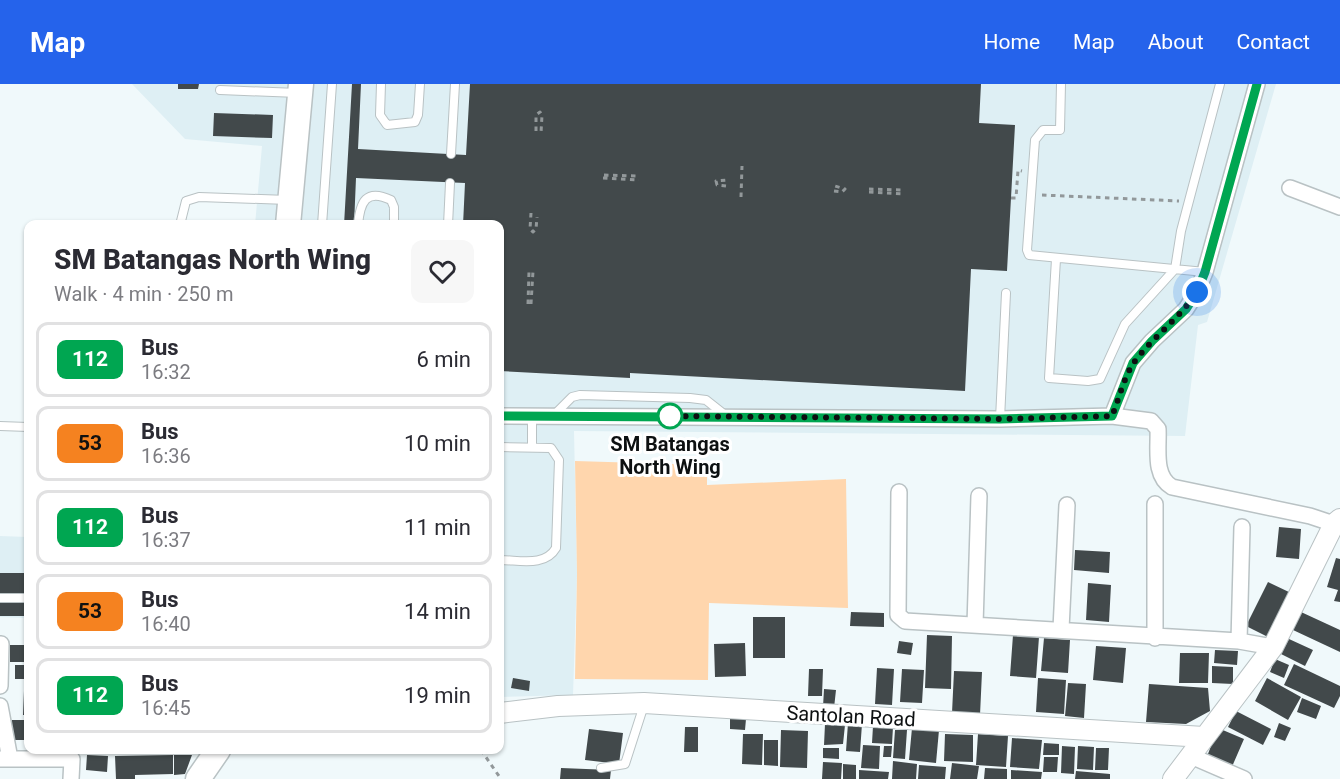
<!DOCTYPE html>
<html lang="en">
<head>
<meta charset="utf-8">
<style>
	body { margin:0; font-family:Roboto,sans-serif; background:#f7f7f7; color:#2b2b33; height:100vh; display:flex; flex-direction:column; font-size:22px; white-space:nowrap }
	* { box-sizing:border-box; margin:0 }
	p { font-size:20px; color:#7c7c81 }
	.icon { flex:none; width:33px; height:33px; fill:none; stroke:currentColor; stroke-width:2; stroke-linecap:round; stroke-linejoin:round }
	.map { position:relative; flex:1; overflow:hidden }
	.panel { position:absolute; left:24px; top:136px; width:480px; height:534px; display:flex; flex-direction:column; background:#fff; border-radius:12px; box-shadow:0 2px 4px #0004 }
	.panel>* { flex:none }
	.badge { padding:0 12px; border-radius:9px; font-size:21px; line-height:39px }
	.you { position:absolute; width:30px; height:30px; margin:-15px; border:4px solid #fff; border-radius:50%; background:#1a73e8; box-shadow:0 0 0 9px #1a73e833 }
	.map>.badge { position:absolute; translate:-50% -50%; box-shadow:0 0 0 3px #fff }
	.round { display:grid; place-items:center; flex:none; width:63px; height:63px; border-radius:12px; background:#f7f7f7 }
	.summary { display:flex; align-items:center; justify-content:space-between; height:102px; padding:0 30px }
	h1 { font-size:28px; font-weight:800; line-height:45px }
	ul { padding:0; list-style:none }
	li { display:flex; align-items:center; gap:18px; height:75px; margin:0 12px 9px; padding:0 18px; border:3px solid #e1e1e2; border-radius:12px }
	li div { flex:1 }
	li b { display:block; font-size:22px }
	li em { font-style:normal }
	li .badge { min-width:66px; font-weight:700; text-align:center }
	header { display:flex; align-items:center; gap:36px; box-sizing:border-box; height:84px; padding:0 30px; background:#2563eb; color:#fff }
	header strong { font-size:28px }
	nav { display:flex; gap:33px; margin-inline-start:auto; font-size:21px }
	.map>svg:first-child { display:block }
	.built { fill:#deeff4 }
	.green { fill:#ffd6ad }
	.building { fill:#42494b }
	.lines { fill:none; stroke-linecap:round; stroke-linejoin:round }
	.service-casing { stroke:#b9c2c4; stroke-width:10 }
	.minor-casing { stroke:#b9c2c4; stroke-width:18 }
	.tertiary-casing { stroke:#b9c2c4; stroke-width:22 }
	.primary-casing { stroke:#b9c2c4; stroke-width:27 }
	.path { stroke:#92989a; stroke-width:3; stroke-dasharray:4.5 4.5; stroke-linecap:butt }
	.service { stroke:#fff; stroke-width:8 }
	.minor { stroke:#fff; stroke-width:15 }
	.tertiary { stroke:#fff; stroke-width:20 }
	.primary { stroke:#fff; stroke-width:24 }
	.line-casing { stroke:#fff; stroke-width:14 }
	.line { stroke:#00a651; stroke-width:9 }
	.walk { stroke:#0d1011; stroke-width:6; stroke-dasharray:0 10.8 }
	.stop-dot { fill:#fff; stroke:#00a651; stroke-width:3 }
	.labels { text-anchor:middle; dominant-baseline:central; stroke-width:6; stroke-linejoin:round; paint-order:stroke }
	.stop-label { font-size:20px; font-weight:bold; fill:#0d1011; stroke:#fff }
	.street-label { font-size:20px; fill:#0d1011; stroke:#fff }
</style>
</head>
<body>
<header>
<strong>Map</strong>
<nav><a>Home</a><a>Map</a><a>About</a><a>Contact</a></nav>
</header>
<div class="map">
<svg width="1340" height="695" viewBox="0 0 1340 695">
	<rect width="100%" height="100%" fill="#f0f9fb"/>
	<path class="built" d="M132 0H1276L1207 238 1198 241 1185 352 574 347 577 490 573 611 500 613 504 491H500V141H255L262 62 185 55Z
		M0 452 28 453V534L0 533Z"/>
	<path class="green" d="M575 377 707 381V401L846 395 848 524 709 519 708 596 575 595 577 490Z"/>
	<path class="building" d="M178 0H199L198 5H178Z
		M352 0H361L358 65 466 71 470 0H981L979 39 1015 41 1007 187 971 185 965 307 630 289V294L500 287V141H463L465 99 356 94 354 141H344Z
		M214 29 273 31 272 54 213 52Z
		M1279 443 1301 445 1299 475 1276 473Z
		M1075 466 1110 468 1109 489 1074 486Z
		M1336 474 1340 475V518L1334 517 1338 506 1327 503Z
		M0 489H28V510H0Z
		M1268 498 1291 509 1268 553 1246 542Z
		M1088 499 1111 501 1109 538 1086 536Z
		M0 516H28V532H0Z
		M851 528 884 529V543L850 542Z
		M1301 528 1340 546V568L1293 546Z
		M753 533H785V574H753Z
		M927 551 952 552 951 605 925 604Z
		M1013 551 1039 553 1036 594 1010 592Z
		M1044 554 1070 556 1068 589 1041 587Z
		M1289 555 1313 566 1305 582 1281 570Z
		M899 557 913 559 911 571 897 569Z
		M745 559 746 592 715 593 714 560Z
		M10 561H28V578H10Z
		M1096 562 1126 564 1123 599 1093 596Z
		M1215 566 1238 567 1237 581 1214 579Z
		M1180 569H1209L1208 599H1179Z
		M1275 575 1289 581 1284 594 1270 588Z
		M1294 580 1340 602V612L1334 624 1284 601Z
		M15 581H28V595H15Z
		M1212 582 1233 583V600L1212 599Z
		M877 584 894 585 892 621 875 620Z
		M809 585H823L822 612H808Z
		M902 585 924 586 922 619 900 618Z
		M954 587 982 588 980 631 952 629Z
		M513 594 530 597 529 607 511 604Z
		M1038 594 1066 596 1064 630 1036 628Z
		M1267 594 1301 613 1288 636 1255 617Z
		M1068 599 1086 600 1084 634 1065 632Z
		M1149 600 1208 604 1210 627 1186 640 1146 638Z
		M824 605 836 606 834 624 823 623Z
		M24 607H28V631H23Z
		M1302 614 1321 622 1316 635 1297 628Z
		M1236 627 1271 645 1263 661 1228 643Z
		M730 634 746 635 745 646 730 645Z
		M12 636H28V656H12Z
		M848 639 862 640 860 668 846 667Z
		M1279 639 1291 644 1285 657 1274 653Z
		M825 640 845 641 843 660 824 661Z
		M873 642 893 643 892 660 872 659Z
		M685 643H698V668H684Z
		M912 644 939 646 936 679 909 676Z
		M1218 644 1244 655 1231 685 1206 675Z
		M589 645 623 649 619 680 585 676Z
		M781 646 808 647 807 684 780 683Z
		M895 646H907L905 675 893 674Z
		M743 650H763L762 681 742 680Z
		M945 650 973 651V678L944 677Z
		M978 650 1008 652 1006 683 976 681Z
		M1012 654 1042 656 1039 685 1010 683Z
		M764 656H778V682L764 681Z
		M1044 659 1059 660V671H1043Z
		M863 661 880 662 879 685 861 684Z
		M884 662H892L891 673H883Z
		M1062 662 1075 663 1074 690 1061 689Z
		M1078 662 1094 663 1093 686 1077 685Z
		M823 664H839V675L823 674Z
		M1096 664H1109L1108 686H1095Z
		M87 671 108 672 107 688 86 686Z
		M173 671V690L135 691V695H116L115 672Z
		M174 671H192L185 690 174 691Z
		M1044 673H1058L1057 688H1043Z
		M893 677 917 680 916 695H892Z
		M823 678 842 679 841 695H822Z
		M952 679 979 682 977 695H950Z
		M843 680 856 681V695H843Z
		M919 681 946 683 945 695H918Z
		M561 684 611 686 610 695H560Z
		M985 684 1007 685V695H984Z
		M859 686 889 688 888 695H859Z
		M1011 686 1042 688 1041 695H1011Z
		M1076 687 1110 690V695H1075Z"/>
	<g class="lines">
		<g class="service-casing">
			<path id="service" d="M381 0 380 31 387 41 415 38 418 31 420 0
				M1061 0 1060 46H1043L1035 56 1027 166 1029 171 1205 188
				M220 6 298 9
				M451 70 455 0
				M180 141 186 117 199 113 288 116
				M322 141 332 0
				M358 141C360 118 366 104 391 116L394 123V141
				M448 141 450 99
				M1056 175 1049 294 1088 297 1100 295 1125 240 1175 185 1181 147 1220 0
				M554 331 572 313 580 311 690 314 706 316 725 331
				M1000 335 1006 209
				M0 342 28 343
				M500 363 551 364 559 376 556 464C545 483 520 476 500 476
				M532 363V332
				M0 514H28
				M601 684 625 680 644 621"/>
		</g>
		<g class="minor-casing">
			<path id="minor" d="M1290 104 1340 123
				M500 332 1000 335 1112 332 1151 337 1158 345C1159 364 1153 392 1172 403L1310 432 1334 440
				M1112 332 1133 279 1152 257 1186 225 1197 208 1205 188 1257 0
				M899 408 898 531 905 537 1239 557 1273 563
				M975 541 979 412
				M1061 545 1067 421
				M1155 554V420
				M1239 557 1242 443
				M0 602 1 560
				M0 622 10 675
				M1191 672 1244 695
				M0 675H72L71 695"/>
		</g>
		<g class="tertiary-casing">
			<path id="tertiary" d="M500 629 558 622 644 619 1204 653
				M1173 695 1273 563 1334 440 1340 435"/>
		</g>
		<g class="primary-casing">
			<path id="primary" d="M288 141 301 0
				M198 695 218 666"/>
		</g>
		<path class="path" d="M536 47V31L540 28 542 31 541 49
			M604 91 639 92
			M603 94 639 96
			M726 102 717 101 716 97 728 96
			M869 105 904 106
			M834 107 842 108 845 105 835 102
			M869 108 904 110
			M1042 111 1179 117
			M741 113 742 82
			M1011 114H1016L1018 86 1022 87
			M531 129 530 145 533 148 536 145 537 133
			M528 220 529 187
			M531 220 533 187
			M481 666 501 695"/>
		<use href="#service" class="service"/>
		<use href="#minor" class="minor"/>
		<use href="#tertiary" class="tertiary"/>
		<use href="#primary" class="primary"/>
	</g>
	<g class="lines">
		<g class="line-casing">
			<path id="line" d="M500 332 1000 335 1112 332 1133 279 1152 257 1186 225 1197 208 1205 188 1257 0"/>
		</g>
		<use href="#line" class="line"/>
		<path class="walk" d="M670 332H667L1000 335 1112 332C1119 315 1124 292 1135 277 1154 252 1180 234 1197 208"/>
	</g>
	<circle class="stop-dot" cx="670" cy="332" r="12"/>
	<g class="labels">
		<g class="stop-label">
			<text x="670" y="360">SM Batangas<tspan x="670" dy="23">North Wing</tspan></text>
		</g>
		<g class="street-label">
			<text transform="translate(851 632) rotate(3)">Santolan Road</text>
		</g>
	</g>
</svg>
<div class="you" style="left:1197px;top:208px"></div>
<section class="panel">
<div class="summary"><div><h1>SM Batangas North Wing</h1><p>Walk · 4 min · 250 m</p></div><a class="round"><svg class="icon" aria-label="heart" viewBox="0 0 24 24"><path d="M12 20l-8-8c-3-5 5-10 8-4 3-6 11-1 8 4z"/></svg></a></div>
<ul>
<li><span class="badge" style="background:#00a651;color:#fff">112</span><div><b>Bus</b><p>16:32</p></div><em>6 min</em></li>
<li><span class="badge" style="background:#f58220;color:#111">53</span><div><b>Bus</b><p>16:36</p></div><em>10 min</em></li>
<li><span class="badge" style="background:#00a651;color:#fff">112</span><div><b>Bus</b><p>16:37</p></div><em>11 min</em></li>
<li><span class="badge" style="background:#f58220;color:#111">53</span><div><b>Bus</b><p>16:40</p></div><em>14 min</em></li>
<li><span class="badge" style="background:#00a651;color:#fff">112</span><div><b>Bus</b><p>16:45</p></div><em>19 min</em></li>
</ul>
</section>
</div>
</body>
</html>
